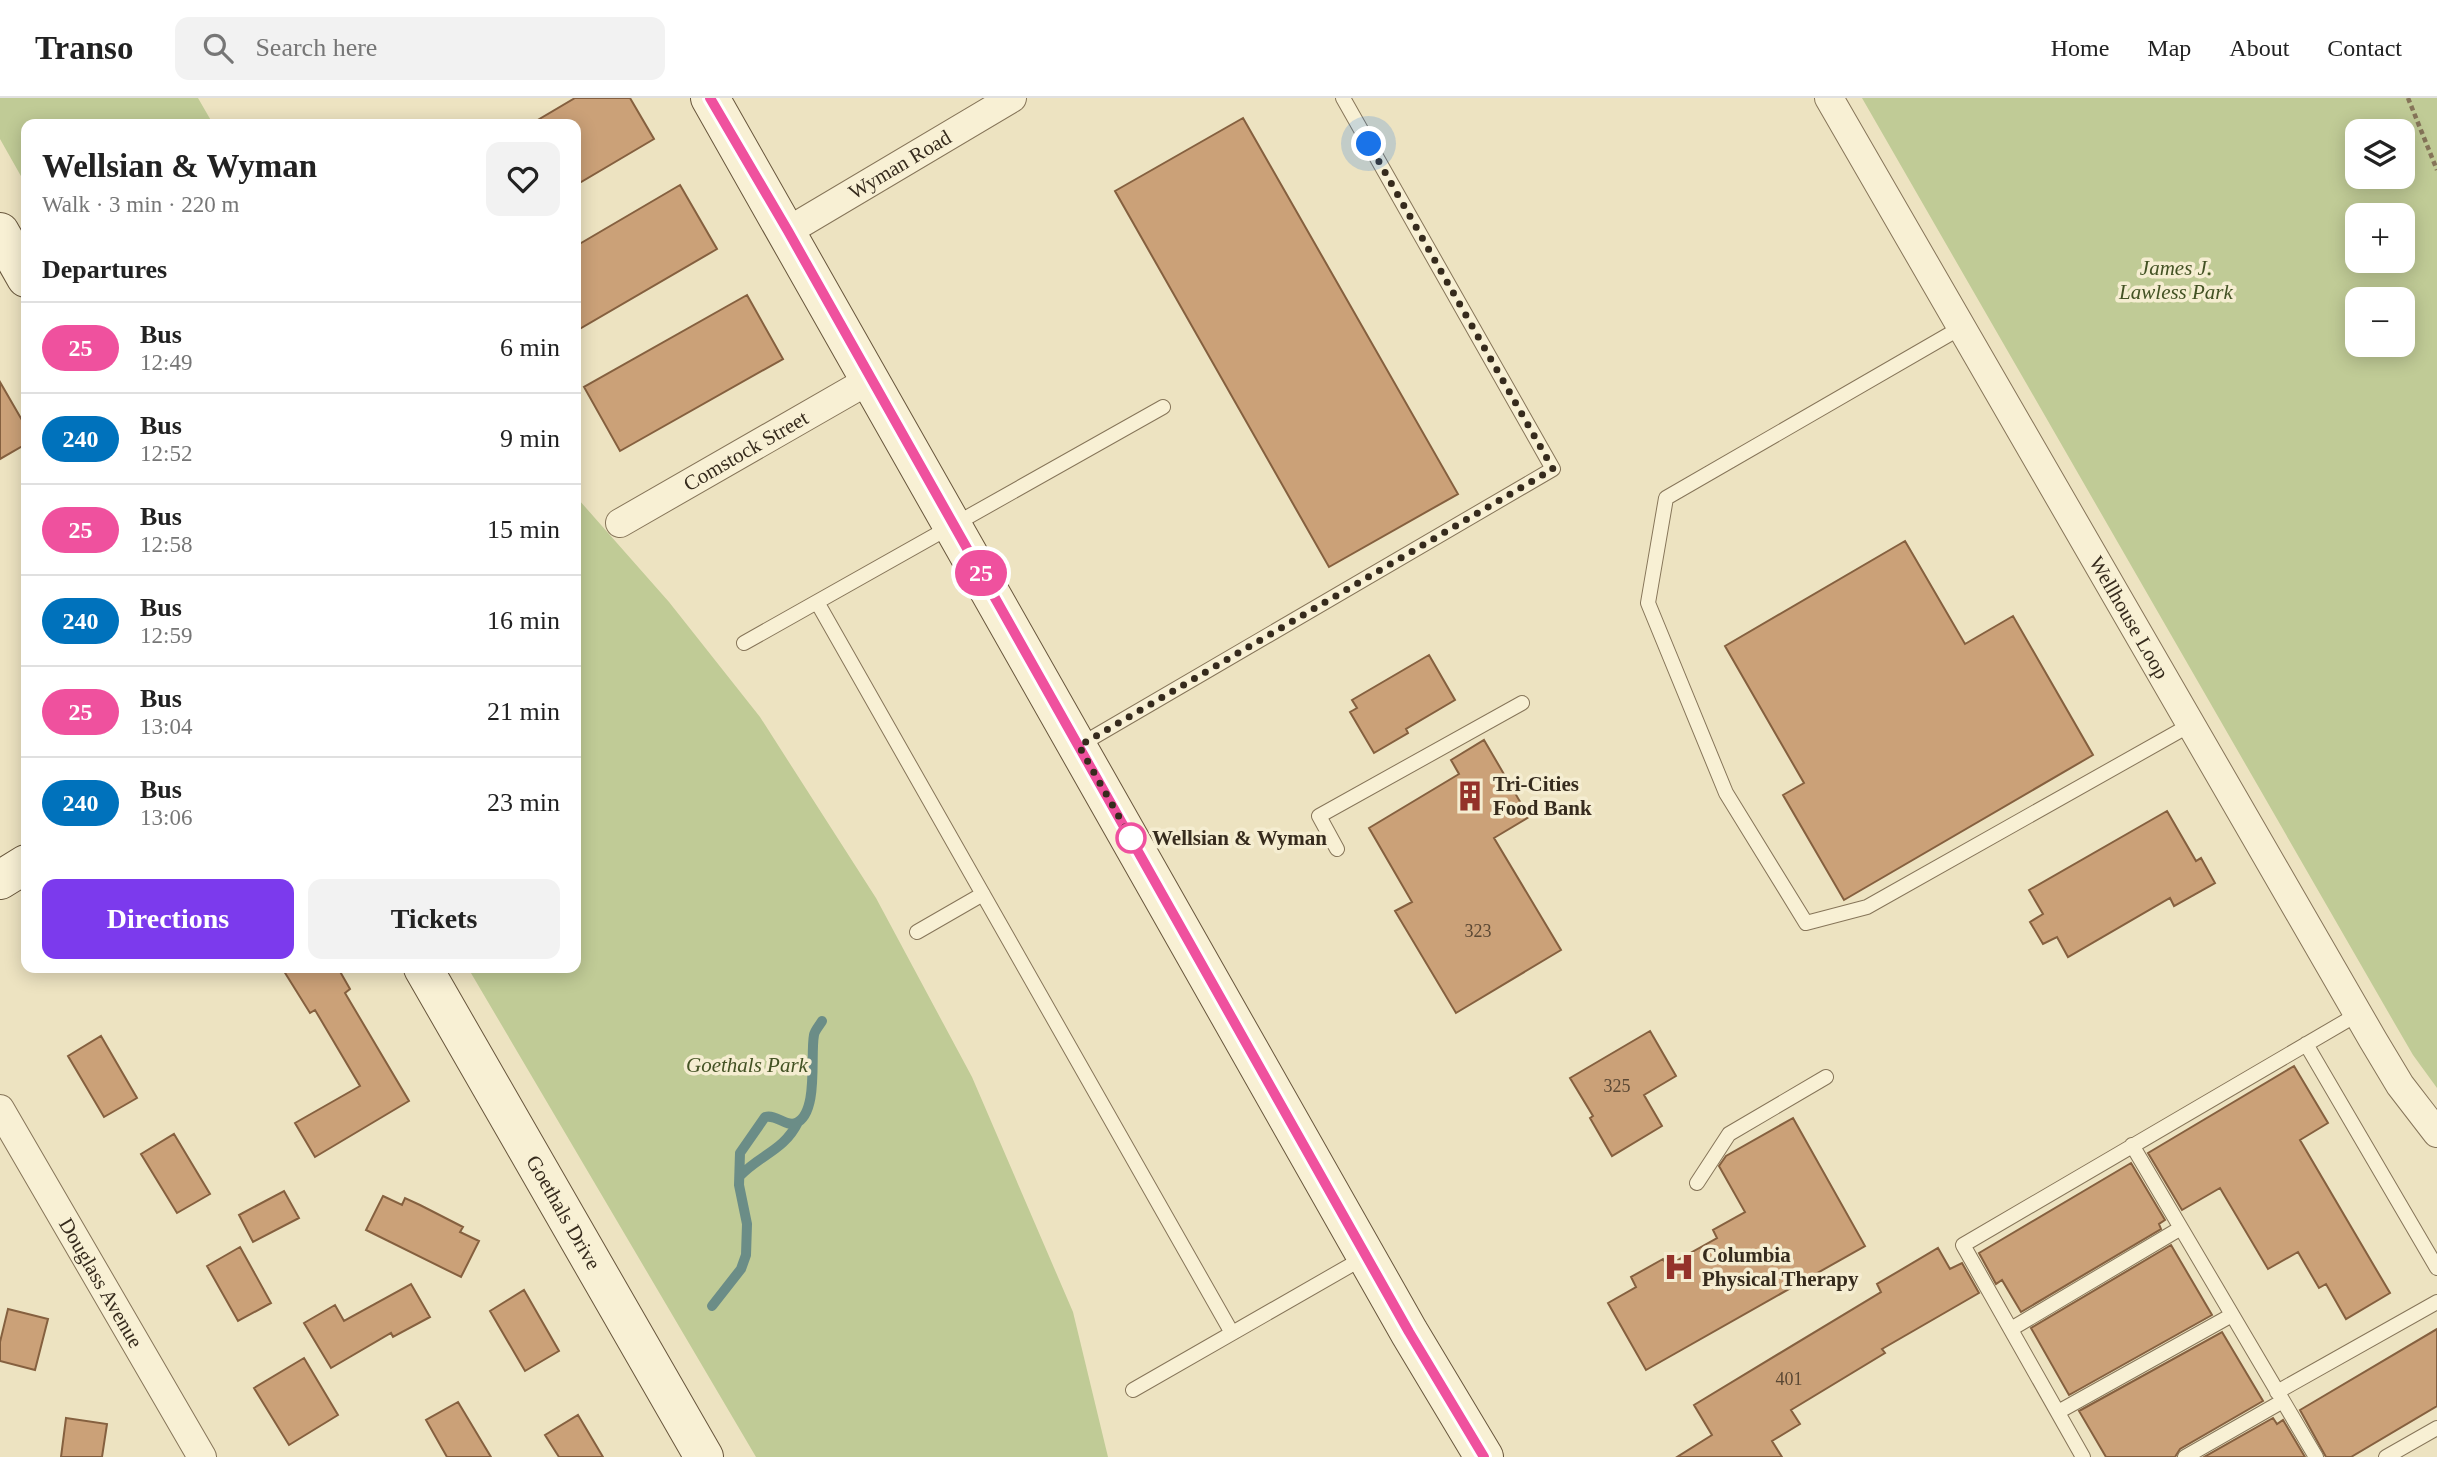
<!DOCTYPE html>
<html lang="en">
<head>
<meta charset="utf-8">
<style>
	body { margin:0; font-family:"Times New Roman",serif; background:#f2f2f2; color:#222; height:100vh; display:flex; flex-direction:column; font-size:26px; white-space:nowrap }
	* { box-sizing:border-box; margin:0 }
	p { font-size:23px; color:#767676 }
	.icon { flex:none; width:38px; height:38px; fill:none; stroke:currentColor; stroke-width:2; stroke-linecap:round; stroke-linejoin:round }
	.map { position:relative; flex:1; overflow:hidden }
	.panel { position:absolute; left:21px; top:21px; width:560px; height:854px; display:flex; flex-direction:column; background:#fff; border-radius:14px; box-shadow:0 4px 18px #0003 }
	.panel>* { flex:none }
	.badge { padding:0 14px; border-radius:23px; font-size:24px; line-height:46px }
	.tools { position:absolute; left:2345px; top:21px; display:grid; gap:14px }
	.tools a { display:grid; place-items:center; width:70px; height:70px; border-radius:14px; background:#fff; box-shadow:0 4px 18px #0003; font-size:35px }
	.you { position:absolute; width:35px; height:35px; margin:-18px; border:5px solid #fff; border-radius:50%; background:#1a73e8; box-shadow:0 0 0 10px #1a73e833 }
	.map>.badge { position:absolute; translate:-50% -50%; box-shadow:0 0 0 4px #fff }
	h2 { padding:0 21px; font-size:26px; line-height:63px }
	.round { display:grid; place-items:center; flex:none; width:74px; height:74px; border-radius:14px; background:#f2f2f2 }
	.headline { display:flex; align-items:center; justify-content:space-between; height:119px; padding:0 21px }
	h1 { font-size:33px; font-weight:600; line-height:52px }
	.action { display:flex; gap:14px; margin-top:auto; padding:14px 21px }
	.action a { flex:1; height:80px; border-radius:14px; background:#7c3aed; color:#fff; font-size:28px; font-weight:600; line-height:80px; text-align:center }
	.action a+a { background:#f2f2f2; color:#222 }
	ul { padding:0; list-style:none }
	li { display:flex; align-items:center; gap:21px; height:91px; padding:0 21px; border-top:2px solid #e0e0e0 }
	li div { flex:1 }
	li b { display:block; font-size:26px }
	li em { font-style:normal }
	li .badge { min-width:77px; font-weight:700; text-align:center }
	header { display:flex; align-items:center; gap:42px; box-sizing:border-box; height:98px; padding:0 35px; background:#fff; border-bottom:2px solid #e0e0e0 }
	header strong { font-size:33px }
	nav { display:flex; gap:38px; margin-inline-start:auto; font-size:24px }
	.search { width:490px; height:63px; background:#f2f2f2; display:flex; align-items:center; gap:18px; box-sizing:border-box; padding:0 24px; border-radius:14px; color:#767676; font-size:26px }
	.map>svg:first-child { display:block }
	.green { fill:#c0cb96; fill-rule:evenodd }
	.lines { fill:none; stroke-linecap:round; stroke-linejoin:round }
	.stream { stroke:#6b8d87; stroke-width:10 }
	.building { fill:#cba178; stroke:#85603f; stroke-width:2 }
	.lane-casing { stroke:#867559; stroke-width:16 }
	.street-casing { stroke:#867559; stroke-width:30 }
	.secondary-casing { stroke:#68563c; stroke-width:40 }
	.path { stroke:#867559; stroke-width:4.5; stroke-dasharray:5 3.5; stroke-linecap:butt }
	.lane { stroke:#f8f0d4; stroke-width:14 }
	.street { stroke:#f8f0d4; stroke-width:28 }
	.secondary { stroke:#f8f0d4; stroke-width:38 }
	.line-casing { stroke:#fff; stroke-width:16 }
	.line { stroke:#ef519e; stroke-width:10 }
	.walk { stroke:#362b1d; stroke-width:7; stroke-dasharray:0 12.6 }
	.stop-dot { fill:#fff; stroke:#ef519e; stroke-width:3.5 }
	.labels { text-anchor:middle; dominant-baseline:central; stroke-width:7; stroke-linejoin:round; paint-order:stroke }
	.number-label { font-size:18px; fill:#5b4834 }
	.street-label { font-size:21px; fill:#362b1d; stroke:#f5edd1 }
	.park-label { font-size:21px; font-style:italic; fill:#435224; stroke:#f5edd1 }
	.poi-label { font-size:21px; font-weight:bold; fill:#362b1d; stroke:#f5edd1; text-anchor:start }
	.stop-label { font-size:21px; font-weight:bold; fill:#362b1d; stroke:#f5edd1; text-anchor:start }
</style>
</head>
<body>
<header>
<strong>Transo</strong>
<div class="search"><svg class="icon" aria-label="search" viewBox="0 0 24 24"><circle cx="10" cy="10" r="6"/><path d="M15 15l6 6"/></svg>Search here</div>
<nav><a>Home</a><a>Map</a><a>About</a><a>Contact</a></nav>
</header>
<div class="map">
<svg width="2437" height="1359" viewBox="0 0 2437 1359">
	<rect width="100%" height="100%" fill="#ede3c1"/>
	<path class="green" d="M0 0H198L213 26H26V87L0 41Z
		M1862 0H2437V990L2413 957 2395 926ZM2357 33H2403V79H2357ZM2357 117H2403V163H2357ZM2357 201H2403V247H2357Z
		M579 402 669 504 760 619 876 800 972 979 1073 1214 1108 1359H756L468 870H576V404Z"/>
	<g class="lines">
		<path class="stream" d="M740 1078C759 1057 784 1053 798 1024
			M712 1208 741 1171 746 1157 747 1126 739 1087 740 1055 765 1019C777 1016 785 1029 796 1025 819 1015 810 957 814 937 815 932 820 927 822 923"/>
	</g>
	<path class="building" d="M575 0H630L654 41 576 87V26H531Z
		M1243 20 1458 396 1329 469 1115 93Z
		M680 87 717 151 576 233V148Z
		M747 197 783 261 620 353 584 289Z
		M0 284 26 329V346L0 361Z
		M1905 443 1965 546 2013 518 2093 657 1844 802 1783 697 1804 685 1725 548Z
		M1429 557 1455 602 1406 631 1408 635 1374 655 1350 614 1357 610 1352 602Z
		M1484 642 1529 719 1494 740 1561 852 1456 915 1395 813 1412 804 1369 730 1459 676 1451 662Z
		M2167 713 2196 763 2201 760 2215 785 2174 808 2170 800 2068 859 2057 839 2043 846 2030 824 2043 816 2029 792Z
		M282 870H338L350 891 345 895 409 1003 315 1059 295 1025 360 988 315 912 310 915Z
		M1650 933 1676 978 1644 997 1662 1028 1612 1058 1590 1020 1593 1018 1570 980Z
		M101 938 137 1000 104 1019 68 958Z
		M2294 968 2328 1025 2300 1042 2390 1195 2346 1221 2326 1186 2319 1190 2298 1154 2268 1171 2220 1090 2182 1112 2148 1055Z
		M1793 1020 1865 1148 1646 1272 1608 1205 1636 1189 1631 1179 1663 1161 1667 1168 1717 1140 1713 1132 1745 1114 1719 1068 1726 1058Z
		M174 1036 210 1096 177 1115 141 1056Z
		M2131 1065 2165 1122 2159 1126 2161 1131 2021 1214 2002 1182 1996 1186 1979 1155Z
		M284 1093 299 1120 253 1144 239 1117Z
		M383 1098 402 1107 405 1100 420 1107 463 1129 460 1134 479 1143 461 1179 366 1132Z
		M2171 1147 2212 1217 2069 1297 2031 1230Z
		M240 1149 271 1205 238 1223 207 1168Z
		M1938 1150 1950 1171 1962 1165 1979 1195 1882 1251 1885 1255 1791 1312 1800 1326 1772 1343 1782 1359H1677L1712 1337 1694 1307 1881 1194 1877 1186Z
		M411 1186 430 1219 393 1239 391 1235 331 1270 304 1225 335 1207 344 1223Z
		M524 1192 559 1253 525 1273 490 1213Z
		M8 1211 48 1221 35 1272 0 1263V1244Z
		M2437 1231V1308L2351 1359H2326L2300 1312Z
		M2222 1234 2263 1303 2180 1351 2175 1359H2106L2079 1313Z
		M304 1260 338 1317 289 1347 254 1290Z
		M458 1304 491 1359H447L426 1322Z
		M578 1317 603 1359H559L545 1337Z
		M66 1320 107 1326 102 1359H61Z
		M2273 1320 2277 1326 2283 1322 2305 1359H2204Z"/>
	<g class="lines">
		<g class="lane-casing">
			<path id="lane" d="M1962 229 1666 400 1648 505 1726 695 1806 825 1867 809 2190 627
				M817 504 1232 1235
				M744 545 1163 309
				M1080 647 1553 371 1343 0
				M1337 751 1319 718 1522 605
				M917 834 983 796
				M2306 946 2437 1170
				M2132 1047 2316 1359
				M1697 1085 1729 1036 1826 979
				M2011 1231 2181 1130
				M1133 1292 1365 1159
				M2277 1294 2437 1204
				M2058 1314 2232 1217
				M2083 1359 1963 1147 2358 916
				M2185 1359 2283 1303
				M2386 1359 2437 1330"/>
		</g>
		<g class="street-casing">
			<g id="street">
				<path id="s1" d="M1829 0 2373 942 2400 987 2437 1035"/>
				<path id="s2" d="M788 133 1012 0"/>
				<path id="s3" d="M620 425 871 281"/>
				<path id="s4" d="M0 1011 202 1359"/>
			</g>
		</g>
		<g class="secondary-casing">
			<g id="secondary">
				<path d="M710 0 1409 1234 1484 1359"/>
				<path d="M0 134 26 180"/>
				<path d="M0 782 26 766"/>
				<path id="s5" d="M423 870 704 1359"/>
			</g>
		</g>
		<path class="path" d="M2408 0 2437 72"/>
		<use href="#lane" class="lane"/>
		<use href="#street" class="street"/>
		<use href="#secondary" class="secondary"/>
	</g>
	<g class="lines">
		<g class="line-casing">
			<path id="line" d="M710 0 788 133 1409 1234 1484 1359"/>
		</g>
		<use href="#line" class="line"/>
		<path class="walk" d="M1131 740 1079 648 1553 371 1369 46"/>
	</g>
	<defs>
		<g id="building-bare" transform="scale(2.415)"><path d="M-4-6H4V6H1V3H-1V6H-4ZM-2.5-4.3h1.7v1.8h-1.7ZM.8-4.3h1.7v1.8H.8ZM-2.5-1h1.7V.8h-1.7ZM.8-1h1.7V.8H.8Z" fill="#94322a" stroke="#f5edd1" stroke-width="2.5" paint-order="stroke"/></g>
		<g id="hospital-bare" transform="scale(2.415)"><path d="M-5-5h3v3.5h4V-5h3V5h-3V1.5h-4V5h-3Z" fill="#94322a" stroke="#f5edd1" stroke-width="2.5" paint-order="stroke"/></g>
	</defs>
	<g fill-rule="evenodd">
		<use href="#building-bare" x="1470" y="698"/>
		<use href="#hospital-bare" x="1679" y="1169"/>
	</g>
	<circle class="stop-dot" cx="1131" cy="740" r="14"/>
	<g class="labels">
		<g class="number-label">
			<text x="1478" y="833">323</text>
			<text x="1617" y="988">325</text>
			<text x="1789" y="1281">401</text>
		</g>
		<g class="street-label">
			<text stroke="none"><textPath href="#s2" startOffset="130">Wyman Road</textPath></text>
			<text stroke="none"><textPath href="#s3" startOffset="145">Comstock Street</textPath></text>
			<text stroke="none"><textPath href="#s1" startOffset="600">Wellhouse Loop</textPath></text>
			<text stroke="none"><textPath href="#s5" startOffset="282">Goethals Drive</textPath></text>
			<text stroke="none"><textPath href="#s4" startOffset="201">Douglass Avenue</textPath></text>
		</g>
		<g class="park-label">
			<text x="2176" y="170">James J.<tspan x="2176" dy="24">Lawless Park</tspan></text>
			<text x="747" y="967">Goethals Park</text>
		</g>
		<g class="poi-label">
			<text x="1493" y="686">Tri-Cities<tspan x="1493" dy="24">Food Bank</tspan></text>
			<text x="1702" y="1157">Columbia<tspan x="1702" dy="24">Physical Therapy</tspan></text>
		</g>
		<g class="stop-label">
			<text x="1152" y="740">Wellsian &amp; Wyman</text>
		</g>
	</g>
</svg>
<div class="tools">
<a><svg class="icon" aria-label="layers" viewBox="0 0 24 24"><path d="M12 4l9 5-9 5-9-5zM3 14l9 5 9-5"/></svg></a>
<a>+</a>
<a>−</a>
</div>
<div class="you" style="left:1369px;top:46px"></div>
<b class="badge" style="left:981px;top:475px;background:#ef519e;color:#fff">25</b>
<section class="panel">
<div class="headline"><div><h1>Wellsian &amp; Wyman</h1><p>Walk · 3 min · 220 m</p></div><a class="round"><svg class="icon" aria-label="heart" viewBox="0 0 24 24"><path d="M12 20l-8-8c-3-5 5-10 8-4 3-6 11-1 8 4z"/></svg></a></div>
<h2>Departures</h2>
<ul>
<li><span class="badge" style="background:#ef519e;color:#fff">25</span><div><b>Bus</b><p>12:49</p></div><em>6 min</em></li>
<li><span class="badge" style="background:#0072bc;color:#fff">240</span><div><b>Bus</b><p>12:52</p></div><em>9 min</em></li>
<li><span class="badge" style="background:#ef519e;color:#fff">25</span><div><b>Bus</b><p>12:58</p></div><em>15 min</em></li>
<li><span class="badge" style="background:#0072bc;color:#fff">240</span><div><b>Bus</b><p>12:59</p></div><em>16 min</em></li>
<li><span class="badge" style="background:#ef519e;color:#fff">25</span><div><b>Bus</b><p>13:04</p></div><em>21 min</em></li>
<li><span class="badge" style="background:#0072bc;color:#fff">240</span><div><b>Bus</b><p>13:06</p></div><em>23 min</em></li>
</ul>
<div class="action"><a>Directions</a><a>Tickets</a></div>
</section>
</div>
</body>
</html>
